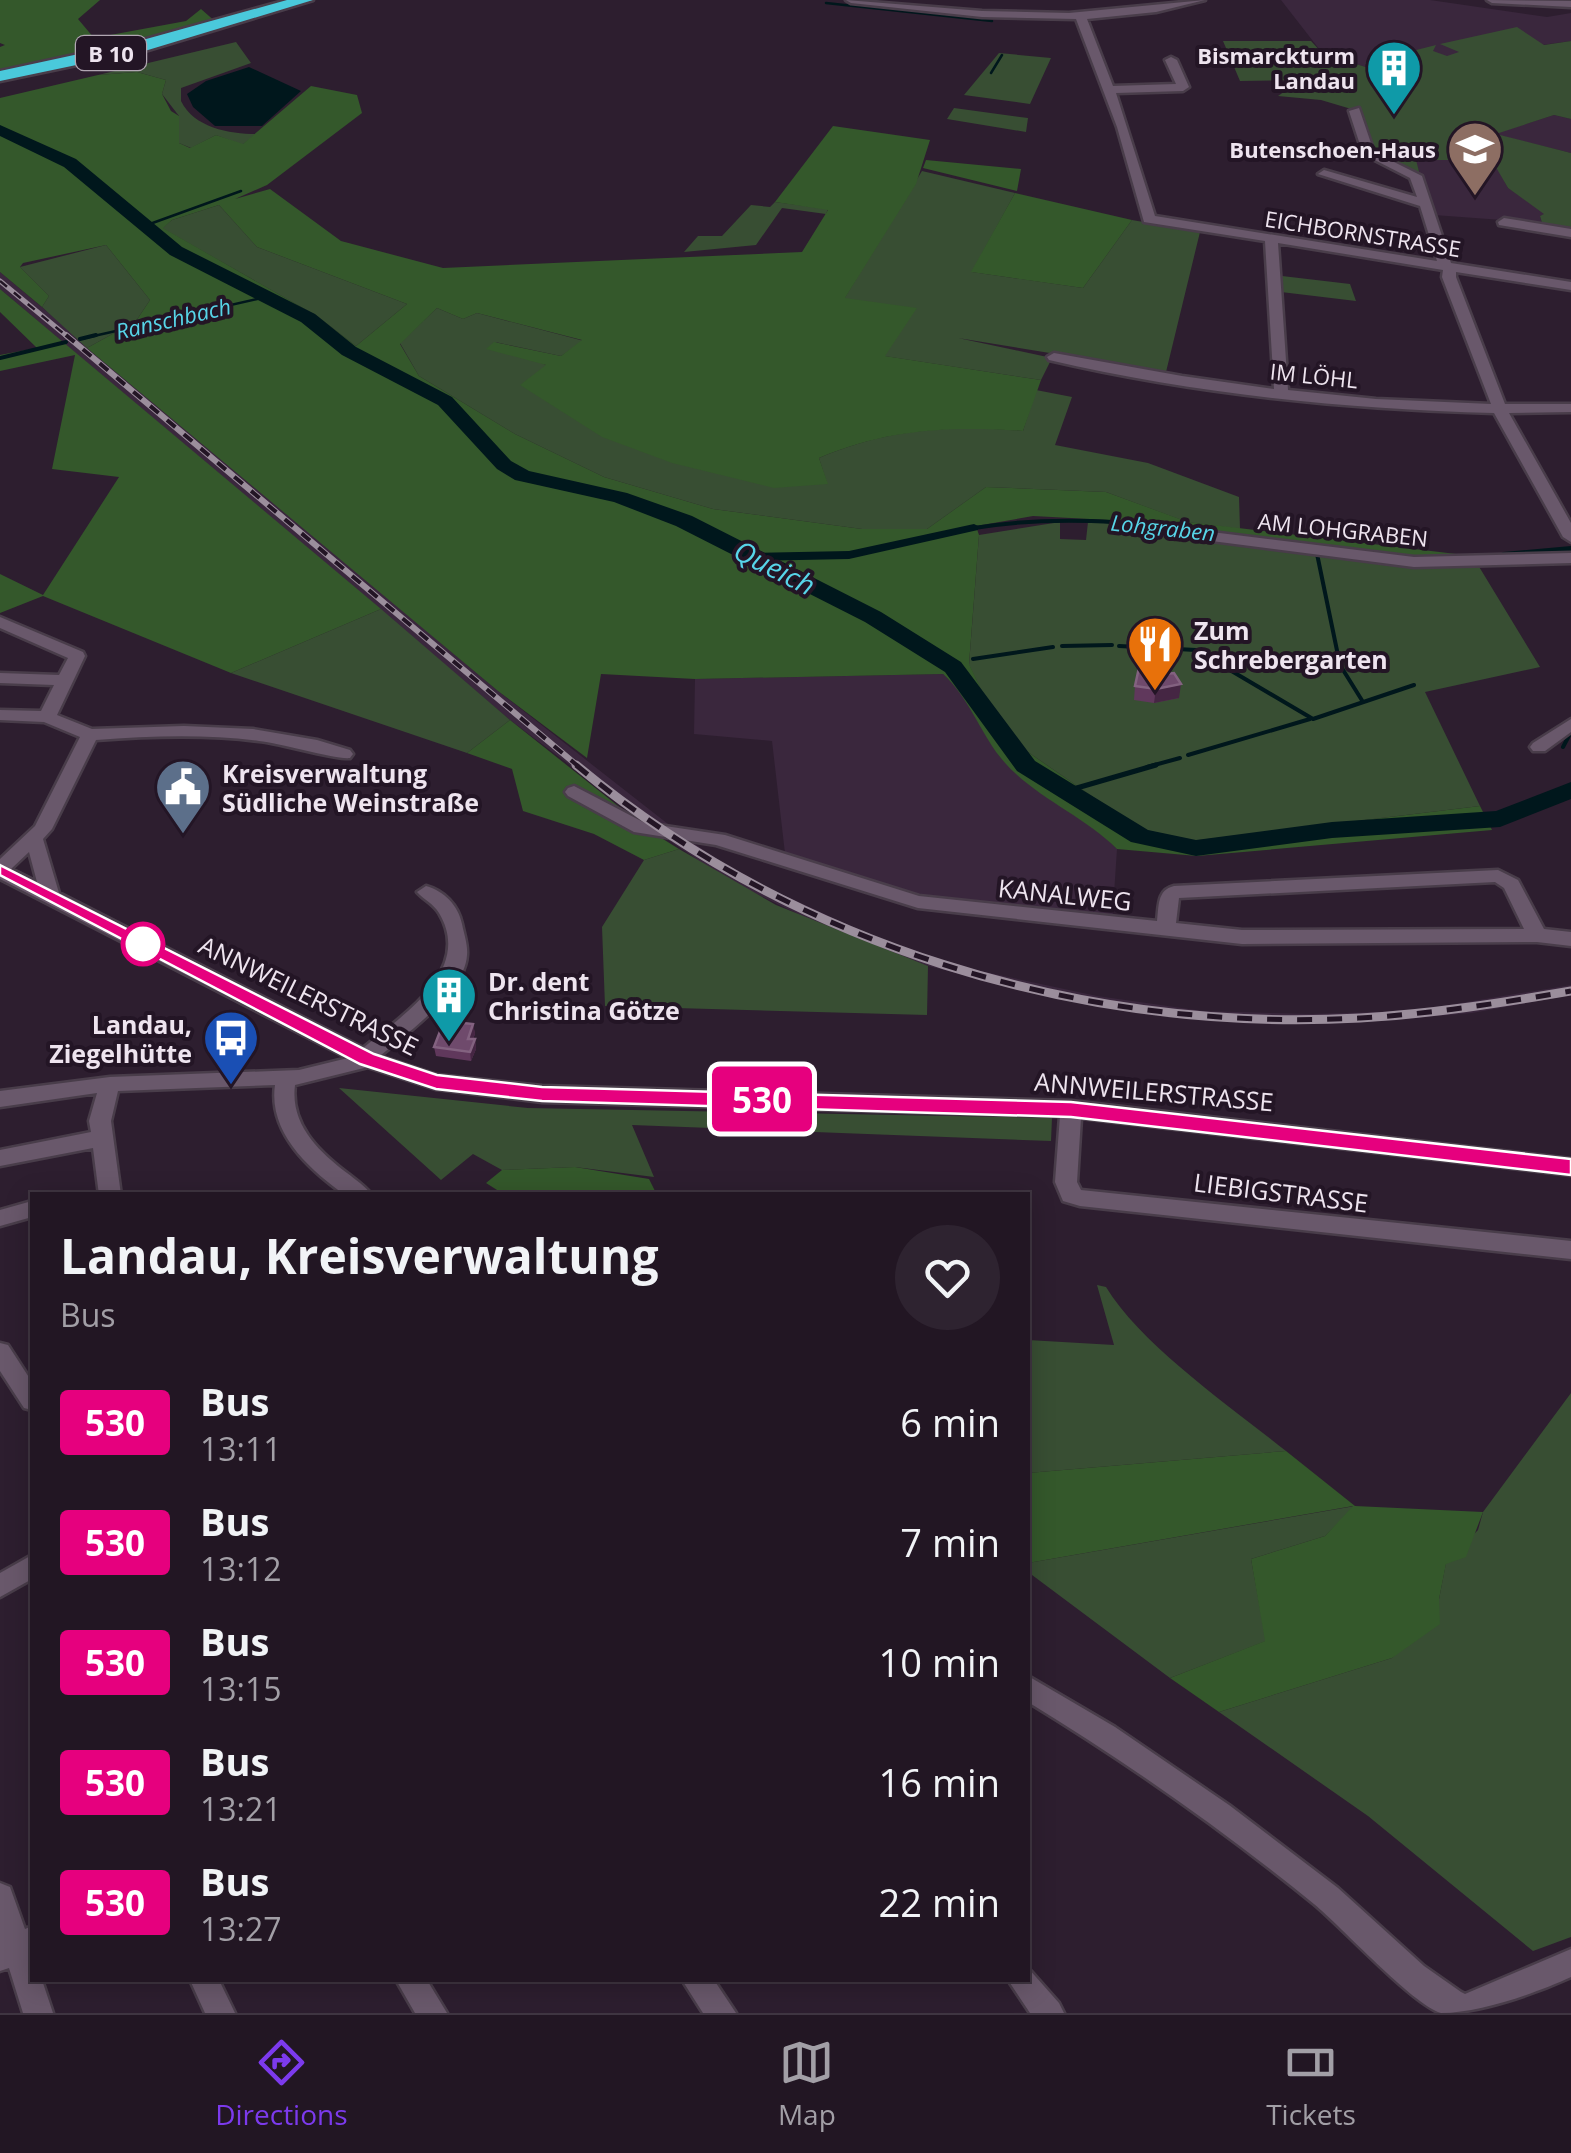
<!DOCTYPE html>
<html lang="en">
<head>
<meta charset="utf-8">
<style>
	body { margin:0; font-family:"Open Sans",sans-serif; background:#2e2330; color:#f1f3f6; height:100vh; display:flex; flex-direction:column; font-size:38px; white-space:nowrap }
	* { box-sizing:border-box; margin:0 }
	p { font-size:32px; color:#a29fa6 }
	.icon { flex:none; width:55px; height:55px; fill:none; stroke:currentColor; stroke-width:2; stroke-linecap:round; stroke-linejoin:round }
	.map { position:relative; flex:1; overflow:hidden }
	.details { position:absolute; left:30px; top:1192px; width:1000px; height:790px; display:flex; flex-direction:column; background:#221623; border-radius:0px; box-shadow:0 5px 25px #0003,0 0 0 2px #3f3541 }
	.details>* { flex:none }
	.badge { padding:0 20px; border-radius:8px; font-size:35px; line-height:65px }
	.map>.badge { position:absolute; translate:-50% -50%; box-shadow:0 0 0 5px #fff }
	.round { display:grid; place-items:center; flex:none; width:105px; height:105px; border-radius:52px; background:#2e2330 }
	.head { display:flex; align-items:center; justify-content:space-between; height:170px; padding:0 30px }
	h1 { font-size:48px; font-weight:700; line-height:75px }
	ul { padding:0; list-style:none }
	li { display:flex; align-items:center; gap:30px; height:120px; padding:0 30px }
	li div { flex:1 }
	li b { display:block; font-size:38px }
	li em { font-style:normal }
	li .badge { min-width:110px; font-weight:700; text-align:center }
	.tab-bar { display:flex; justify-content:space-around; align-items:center; height:140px; border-top:2px solid #3f3541; background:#221623; font-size:28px; color:#a29fa6 }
	.tab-bar a { display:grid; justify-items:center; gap:5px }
	.tab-bar .active { color:#7c3aed }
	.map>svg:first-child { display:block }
	.built { fill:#3a273d }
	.green { fill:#384e33 }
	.forest { fill:#34582b; fill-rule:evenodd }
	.water { fill:#00171c }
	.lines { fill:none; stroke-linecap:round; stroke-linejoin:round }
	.stream-far2 { stroke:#00171c; stroke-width:2.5 }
	.stream-far1 { stroke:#00171c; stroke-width:4 }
	.stream { stroke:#00171c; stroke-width:5 }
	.canal { fill:#00171c; fill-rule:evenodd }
	.river { fill:#00171c; fill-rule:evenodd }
	.minor-casing { stroke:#493d4a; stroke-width:5 }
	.highway-casing { stroke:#493d4a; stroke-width:5 }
	.minor { fill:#69586b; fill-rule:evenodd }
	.highway { fill:#4ac9db; fill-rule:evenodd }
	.rail-far2-casing { stroke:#9b8e9c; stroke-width:5 }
	.rail-far1-casing { stroke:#9b8e9c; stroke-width:6 }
	.rail-casing { stroke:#9b8e9c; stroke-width:9 }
	.rail-far2 { stroke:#231525; stroke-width:2.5; stroke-dasharray:9; stroke-linecap:butt }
	.rail-far1 { stroke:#231525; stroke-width:4; stroke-dasharray:11; stroke-linecap:butt }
	.rail { stroke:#231525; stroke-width:5; stroke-dasharray:15; stroke-linecap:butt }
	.wall { fill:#60385c }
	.shaded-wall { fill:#452643 }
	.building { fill:#6f4a6c; stroke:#836280; stroke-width:2.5 }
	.line { fill:#e6007e; stroke:#fff; stroke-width:2.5 }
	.stop-dot { fill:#fff; stroke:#e6007e; stroke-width:5 }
	.labels { text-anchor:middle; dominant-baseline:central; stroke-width:8; stroke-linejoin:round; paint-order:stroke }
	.shield { fill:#231525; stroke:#b1a6b2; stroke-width:2.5 }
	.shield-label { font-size:22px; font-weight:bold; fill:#eee4ef }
	.far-poi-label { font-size:22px; font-weight:bold; fill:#eee4ef; stroke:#231525; text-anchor:end }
	.far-street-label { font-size:22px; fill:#eee4ef; stroke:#231525 }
	.far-water-label { font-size:22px; font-style:italic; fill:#57d5e8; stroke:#231525 }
	.poi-label { font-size:25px; font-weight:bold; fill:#eee4ef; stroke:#231525; text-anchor:start }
	.street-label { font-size:25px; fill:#eee4ef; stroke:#231525 }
	.water-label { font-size:28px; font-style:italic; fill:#57d5e8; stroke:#231525 }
</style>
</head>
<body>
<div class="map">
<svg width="1571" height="2013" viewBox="0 0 1571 2013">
	<rect width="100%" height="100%" fill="#2d1e2f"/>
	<path class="built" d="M1281 0H1430L1547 17 1571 13V41L1372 69 1323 54Z
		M1554 115 1571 119V153L1494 134Z
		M1415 160H1468L1498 169 1508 188 1546 214 1540 216 1542 223 1434 215Z
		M0 272 498 691 668 824H648L510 720 0 289Z
		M943 674 957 687 1000 757 1029 784 1101 833 1117 849 1112 924 936 904 786 862 772 741 694 734 695 679Z
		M661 835 684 837 746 878 890 944 966 968 1097 996 1203 1011 1310 1014 1412 1011 1571 985V995L1472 1013 1352 1023 1226 1021 1071 1001 928 966 831 930 726 879Z"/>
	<path class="green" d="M1517 27 1544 45 1571 41V119L1554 115 1496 134 1571 153V230L1542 223 1540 216 1544 214 1508 188 1497 169 1468 160H1416L1420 175 1374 157 1358 111 1321 100 1278 96 1301 80 1240 81 1223 41H1311L1323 54 1369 68 1365 63 1436 45 1433 51 1447 56 1459 52 1440 44Z
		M236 42 251 63 181 88V101C194 128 230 134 257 134L242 145 216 135 191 148 179 143V116L162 94 166 80 137 72 98 75Z
		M999 53 1051 58 1030 104 964 95Z
		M954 108 1028 118 1026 132 947 119Z
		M922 171 1015 193 972 272 1083 288 1132 220 1200 232 1166 372 958 338 1052 358 1041 380 884 356 844 299Z
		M775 202 828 209 826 214 782 208 756 245 684 252 698 236H722L751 205 770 207Z
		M219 205 257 247 407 304 356 346 317 316 162 228 172 220Z
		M106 245 150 300 136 321 87 348 42 307 49 296 20 267Z
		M1282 276 1350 284 1356 301 1281 292Z
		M437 308 463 319 477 313 584 341 561 356 495 342 548 366 521 385 827 483 819 458C887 429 949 425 1023 431L1036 390 1072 397 1055 445 1148 463 1239 497 1240 529 1187 522 1106 492 986 487 927 529H862L713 509 604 477 515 434 419 376 400 343Z
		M1060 522V539L1086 540 1088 522 1120 524V530L1314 550 1369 561 1478 565 1540 667 1425 692 1480 806 1191 841 1138 828 1012 741 993 714 969 665 979 535Z
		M381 609 510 720 467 753 231 673Z
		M679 849 776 905 928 966 927 1015 605 1006 602 927 644 860Z
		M339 1088 528 1108 1052 1118 1051 1141 632 1125 654 1177 575 1167 502 1170 473 1154 441 1180Z
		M1097 1285 1106 1287C1141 1345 1231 1407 1286 1451L1028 1473V1340L1114 1345Z
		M1571 1393V1937L1533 1951 1368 1816 1219 1712 1392 1658 1439 1599 1446 1563 1478 1530 1483 1512Z
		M1355 1506 1325 1536 1251 1559 1266 1641 1170 1678 1028 1572V1563Z"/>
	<path class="forest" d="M0 0H100L78 19 94 38 186 21 201 9 217 23 0 73V47L5 45 0 43Z
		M137 72 166 80 162 94 171 111 179 116V143L190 148 216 135 243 144 311 86 357 95 362 113 267 185 235 199 270 189 341 241 443 268 802 252 828 210 775 202 833 126 930 140 916 184 845 298 917 308 885 356 1041 380 1023 431C950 426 887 429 819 458L828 484 774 488 672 463 602 437 520 385 546 365 486 349 494 342 561 356 582 340 477 313 463 319 437 308 400 344 419 376 515 434 604 477 713 509 862 529H927L986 487 1106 492 1188 522 1473 556 1433 559 1146 522 1033 516 976 526 979 535 969 664 993 714 1012 741 1138 828 1191 841 1480 806 1492 830 1197 856 1117 849C1082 814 1031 796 1000 757 979 730 969 698 943 674L695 679 601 674 587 758 498 691 87 348 136 321 150 300 106 245 23 263 20 267 49 296 42 307 0 272V98L98 75ZM219 205 257 247 407 304 356 346 317 316 163 228 172 220Z
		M926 160 1021 169 1017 191 923 168Z
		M1015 193 1132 220 1083 288 971 272Z
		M0 289 381 609 231 673 43 596 0 613V574L43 595 119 477 52 469 75 355 0 371V355L37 348 0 312Z
		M510 720 647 829 679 849 644 860 594 834 523 811 512 769 467 753Z
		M575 1167 649 1179 657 1195H505L486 1183 502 1170Z
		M1286 1451 1355 1506 1483 1512 1466 1557 1446 1564 1439 1599 1440 1624 1392 1658 1219 1712 1170 1678 1265 1641 1251 1559 1325 1536 1353 1506 1028 1563V1473Z"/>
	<path class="water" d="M249 67 301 91 262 126H215L193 107 187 94 206 81Z"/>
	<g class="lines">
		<path class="stream-far2" d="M826 3 992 21
			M991 73 1002 55
			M147 225 241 191
			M85 338 266 297"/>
		<path class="stream-far1" d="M80 339 96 335
			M0 358 66 342
			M974 528C1053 515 1129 521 1208 532
			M1316 549 1340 665 1363 702
			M1062 646 1112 645
			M1119 646 1196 650 1313 719 1414 685
			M973 659 1053 647
			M1563 747 1571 732
			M1188 755 1310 719
			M1147 767 1180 758"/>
		<path class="stream" d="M1063 792 1156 765"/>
		<path class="canal" d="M974 524 978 526V530L849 559 756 561 750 557 756 553 849 551Z
			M1571 546V554L1503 560 1497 556 1503 552Z"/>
		<path class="river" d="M0 125 76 159 182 247 315 314 356 347 452 397 511 461 529 471 627 493 692 516 881 612 961 662 1035 761 1148 830 1196 840 1332 822 1496 811 1571 782V799L1500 827 1332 838 1196 856 1131 842 1017 771 945 672 865 622 676 526 614 502 515 480 497 469 438 405 342 355 301 322 170 255 64 167 0 136Z"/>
		<g class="minor-casing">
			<path id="minor" d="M846 0 982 11 1069 13 1205 0 1156 12 1087 19 1113 86 1176 84 1165 60 1171 57 1177 60 1189 87 1183 91 1116 93 1155 216 1437 261 1420 206 1318 174 1324 170 1417 197 1410 178 1363 154 1349 111 1359 108 1374 152 1422 176 1451 263 1571 282V290L1456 272V277L1505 404H1571V412L1509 413 1571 523V542L1563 537 1494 413C1345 409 1195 394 1049 360L1047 357 1054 353 1182 376 1274 389 1265 241 1144 222 1117 127 1076 19 982 17 851 3ZM1278 243 1443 270 1442 277 1491 404 1376 399 1288 390Z
				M1487 0 1571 1V7L1492 3Z
				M1504 218 1571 229V237L1499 225 1498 222Z
				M1171 527 1414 557 1571 553V563L1414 567 1165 535 1163 532Z
				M0 617 83 652 85 656 57 715 92 729 184 726 253 729 317 740 350 750 353 754 350 758C337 760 280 743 259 741 206 734 150 736 96 740L52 829 43 839 59 893 363 1048C401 1016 474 971 439 913 433 903 424 900 417 892L426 886C444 891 458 905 462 924 464 934 468 945 467 955 465 992 407 1033 380 1056L437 1075 542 1086 1071 1101 1571 1159V1175L1081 1118 1077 1182 1081 1190 1571 1241V1259L1080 1206 1063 1201 1055 1182 1060 1116 542 1102 436 1089 368 1067 295 1085C290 1124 318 1151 347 1173 356 1180 365 1186 372 1195H345C310 1170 268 1133 275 1085L118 1091 111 1121 121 1195H99L93 1148 0 1166V1150L91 1132 89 1121 97 1093 0 1107V1091L110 1077 299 1070 348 1058 0 879V859L35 826 80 737 44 722 0 720V710L41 711 54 685 0 683V673L59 675 68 658 0 628ZM29 852 37 882 11 869Z
				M1571 719V732L1545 751H1533L1530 747 1533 743Z
				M574 786 645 823 725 835 919 896 1157 921C1159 906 1157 890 1174 886L1498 870 1518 880 1544 929 1571 932V946L1537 942 1242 944 918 908 716 845 634 832 568 796 565 792 568 788ZM1495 882 1504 888 1524 929 1242 930 1176 923 1179 898Z
				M32 1201V1217L0 1226V1210Z
				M0 1343 8 1345 32 1382V1410L24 1408 0 1371Z
				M32 1555V1579L0 1597V1573Z
				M1028 1676 1115 1727 1229 1805 1338 1888 1424 1966 1461 1992 1465 1994 1571 1949V1977C1536 1993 1480 2013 1441 2013 1412 2004 1342 1927 1314 1904 1223 1830 1128 1763 1028 1702Z
				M0 1883 10 1887 25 1929 32 1926V1980H42L53 2013H23L9 1968 0 1971Z
				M1028 1968 1059 2003 1064 2013H1030L1008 1980H1028Z
				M190 1980H219L235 2013H205Z
				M396 1980H427L447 2013H415Z
				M682 1980H714L736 2013H703Z"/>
		</g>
		<g class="highway-casing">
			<path id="highway" d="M287 0H313L148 50 0 81V71L139 41Z"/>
		</g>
		<use href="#minor" class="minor"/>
		<use href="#highway" class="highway"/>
		<g class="rail-far2-casing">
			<path id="rail-far2" d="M0 281 69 338"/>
		</g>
		<g class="rail-far1-casing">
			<path id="rail-far1" d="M66 335 579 767"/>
		</g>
		<g class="rail-casing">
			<path id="rail" d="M576 765C793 945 1078 1033 1360 1018 1431 1014 1501 1003 1571 991"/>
		</g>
		<use href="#rail-far2" class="rail-far2"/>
		<use href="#rail-far1" class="rail-far1"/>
		<use href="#rail" class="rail"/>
	</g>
	<path class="wall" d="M1165 674 1179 698 1154 703 1134 700 1135 686Z
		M473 1024 475 1034 473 1039H475L476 1049 471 1061 436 1056 434 1047Z"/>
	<path class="shaded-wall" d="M1181 684 1179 698 1154 703 1156 689Z
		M473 1024 475 1034 469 1048 468 1039Z
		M475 1039 476 1049 471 1061 470 1052Z"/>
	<path class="building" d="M1140 663 1164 664 1165 674 1174 673 1181 684 1156 689 1135 686Z
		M444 1021 473 1024 468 1039H475L470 1052 434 1047Z"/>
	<path class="line" d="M0 865 374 1054 437 1075 542 1087 1071 1102 1571 1159V1175L1071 1117 542 1101 436 1089 360 1064 0 875Z"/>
	<defs>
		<g id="building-pin" transform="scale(2.875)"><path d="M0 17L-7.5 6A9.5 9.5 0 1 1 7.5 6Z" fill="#0f9aa8" stroke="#231525"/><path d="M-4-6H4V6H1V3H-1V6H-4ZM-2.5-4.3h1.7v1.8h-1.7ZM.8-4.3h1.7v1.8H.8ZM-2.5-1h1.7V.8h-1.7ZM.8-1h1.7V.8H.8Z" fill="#fff"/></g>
		<g id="university-pin" transform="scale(2.875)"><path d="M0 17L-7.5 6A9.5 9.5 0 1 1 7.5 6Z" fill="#8d6e63" stroke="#231525"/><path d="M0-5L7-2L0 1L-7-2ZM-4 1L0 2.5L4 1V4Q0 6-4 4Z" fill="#fff"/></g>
		<g id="restaurant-pin" transform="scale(2.875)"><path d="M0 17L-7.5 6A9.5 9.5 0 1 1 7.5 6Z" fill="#e8710a" stroke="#231525"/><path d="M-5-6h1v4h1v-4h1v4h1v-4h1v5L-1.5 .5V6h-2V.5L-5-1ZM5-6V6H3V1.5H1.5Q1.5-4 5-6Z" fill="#fff"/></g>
		<g id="civic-pin" transform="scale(2.875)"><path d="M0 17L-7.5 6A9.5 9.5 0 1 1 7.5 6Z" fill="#5c6f8a" stroke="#231525"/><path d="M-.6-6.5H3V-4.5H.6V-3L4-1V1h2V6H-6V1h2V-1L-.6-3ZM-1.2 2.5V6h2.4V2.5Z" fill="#fff"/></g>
		<g id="bus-pin" transform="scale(2.875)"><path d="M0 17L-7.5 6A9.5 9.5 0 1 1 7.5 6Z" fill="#1a4fb4" stroke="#231525"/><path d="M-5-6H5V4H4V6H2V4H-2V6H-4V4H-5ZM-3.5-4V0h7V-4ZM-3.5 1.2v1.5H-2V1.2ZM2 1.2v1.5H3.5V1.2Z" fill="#fff"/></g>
	</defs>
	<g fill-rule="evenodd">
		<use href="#building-pin" x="1394" y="68"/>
		<use href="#university-pin" x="1475" y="149"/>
		<use href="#restaurant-pin" x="1155" y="644"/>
		<use href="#civic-pin" x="183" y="787"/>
		<use href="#building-pin" x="449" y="995"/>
		<use href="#bus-pin" x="231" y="1038"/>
	</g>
	<circle class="stop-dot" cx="143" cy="944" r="20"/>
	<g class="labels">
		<rect class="shield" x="76" y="36" width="70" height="34" rx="8"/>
		<g class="shield-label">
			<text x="111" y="53">B 10</text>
		</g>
		<g class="far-poi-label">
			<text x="1355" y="55">Bismarckturm<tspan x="1355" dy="25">Landau</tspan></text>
			<text x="1436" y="149">Butenschoen-Haus</text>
		</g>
		<g class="far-street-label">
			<text transform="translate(1363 233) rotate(9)">EICHBORNSTRASSE</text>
			<text transform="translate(1314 375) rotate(6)">IM LÖHL</text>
			<text transform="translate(1343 529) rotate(6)">AM LOHGRABEN</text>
		</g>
		<g class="far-water-label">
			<text transform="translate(173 318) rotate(-13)">Ranschbach</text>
			<text transform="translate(1163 527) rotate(6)">Lohgraben</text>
		</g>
		<g class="poi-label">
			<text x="1194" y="630">Zum<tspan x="1194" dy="29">Schrebergarten</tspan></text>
			<text x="222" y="773">Kreisverwaltung<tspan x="222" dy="29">Südliche Weinstraße</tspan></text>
			<text x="488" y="981">Dr. dent<tspan x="488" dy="29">Christina Götze</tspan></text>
			<text x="192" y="1024" text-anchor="end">Landau,<tspan x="192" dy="29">Ziegelhütte</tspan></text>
		</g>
		<g class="street-label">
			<text transform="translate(1065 894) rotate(6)">KANALWEG</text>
			<text transform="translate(309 995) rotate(26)">ANNWEILERSTRASSE</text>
			<text transform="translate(1154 1091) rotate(5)">ANNWEILERSTRASSE</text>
			<text transform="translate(1281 1192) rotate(7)">LIEBIGSTRASSE</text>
		</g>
		<g class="water-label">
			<text transform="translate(775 567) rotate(27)">Queich</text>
		</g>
	</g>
</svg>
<b class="badge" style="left:762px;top:1099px;background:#e6007e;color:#fff">530</b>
<section class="details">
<div class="head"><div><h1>Landau, Kreisverwaltung</h1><p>Bus</p></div><a class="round"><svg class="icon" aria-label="heart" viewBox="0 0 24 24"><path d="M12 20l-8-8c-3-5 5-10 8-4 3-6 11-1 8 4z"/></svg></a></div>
<ul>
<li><span class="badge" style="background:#e6007e;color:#fff">530</span><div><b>Bus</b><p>13:11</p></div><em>6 min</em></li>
<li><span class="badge" style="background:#e6007e;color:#fff">530</span><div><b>Bus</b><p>13:12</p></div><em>7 min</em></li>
<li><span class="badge" style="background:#e6007e;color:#fff">530</span><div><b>Bus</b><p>13:15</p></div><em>10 min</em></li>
<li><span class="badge" style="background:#e6007e;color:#fff">530</span><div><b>Bus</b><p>13:21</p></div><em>16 min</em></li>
<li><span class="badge" style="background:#e6007e;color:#fff">530</span><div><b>Bus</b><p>13:27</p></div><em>22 min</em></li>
</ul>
</section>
</div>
<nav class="tab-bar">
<a class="active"><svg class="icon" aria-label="directions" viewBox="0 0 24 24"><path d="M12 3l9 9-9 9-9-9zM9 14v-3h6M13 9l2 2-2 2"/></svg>Directions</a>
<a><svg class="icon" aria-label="map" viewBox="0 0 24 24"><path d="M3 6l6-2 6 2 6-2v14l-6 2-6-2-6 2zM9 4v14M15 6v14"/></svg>Map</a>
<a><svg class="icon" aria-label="tickets" viewBox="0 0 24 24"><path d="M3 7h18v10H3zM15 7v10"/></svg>Tickets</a>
</nav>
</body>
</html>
